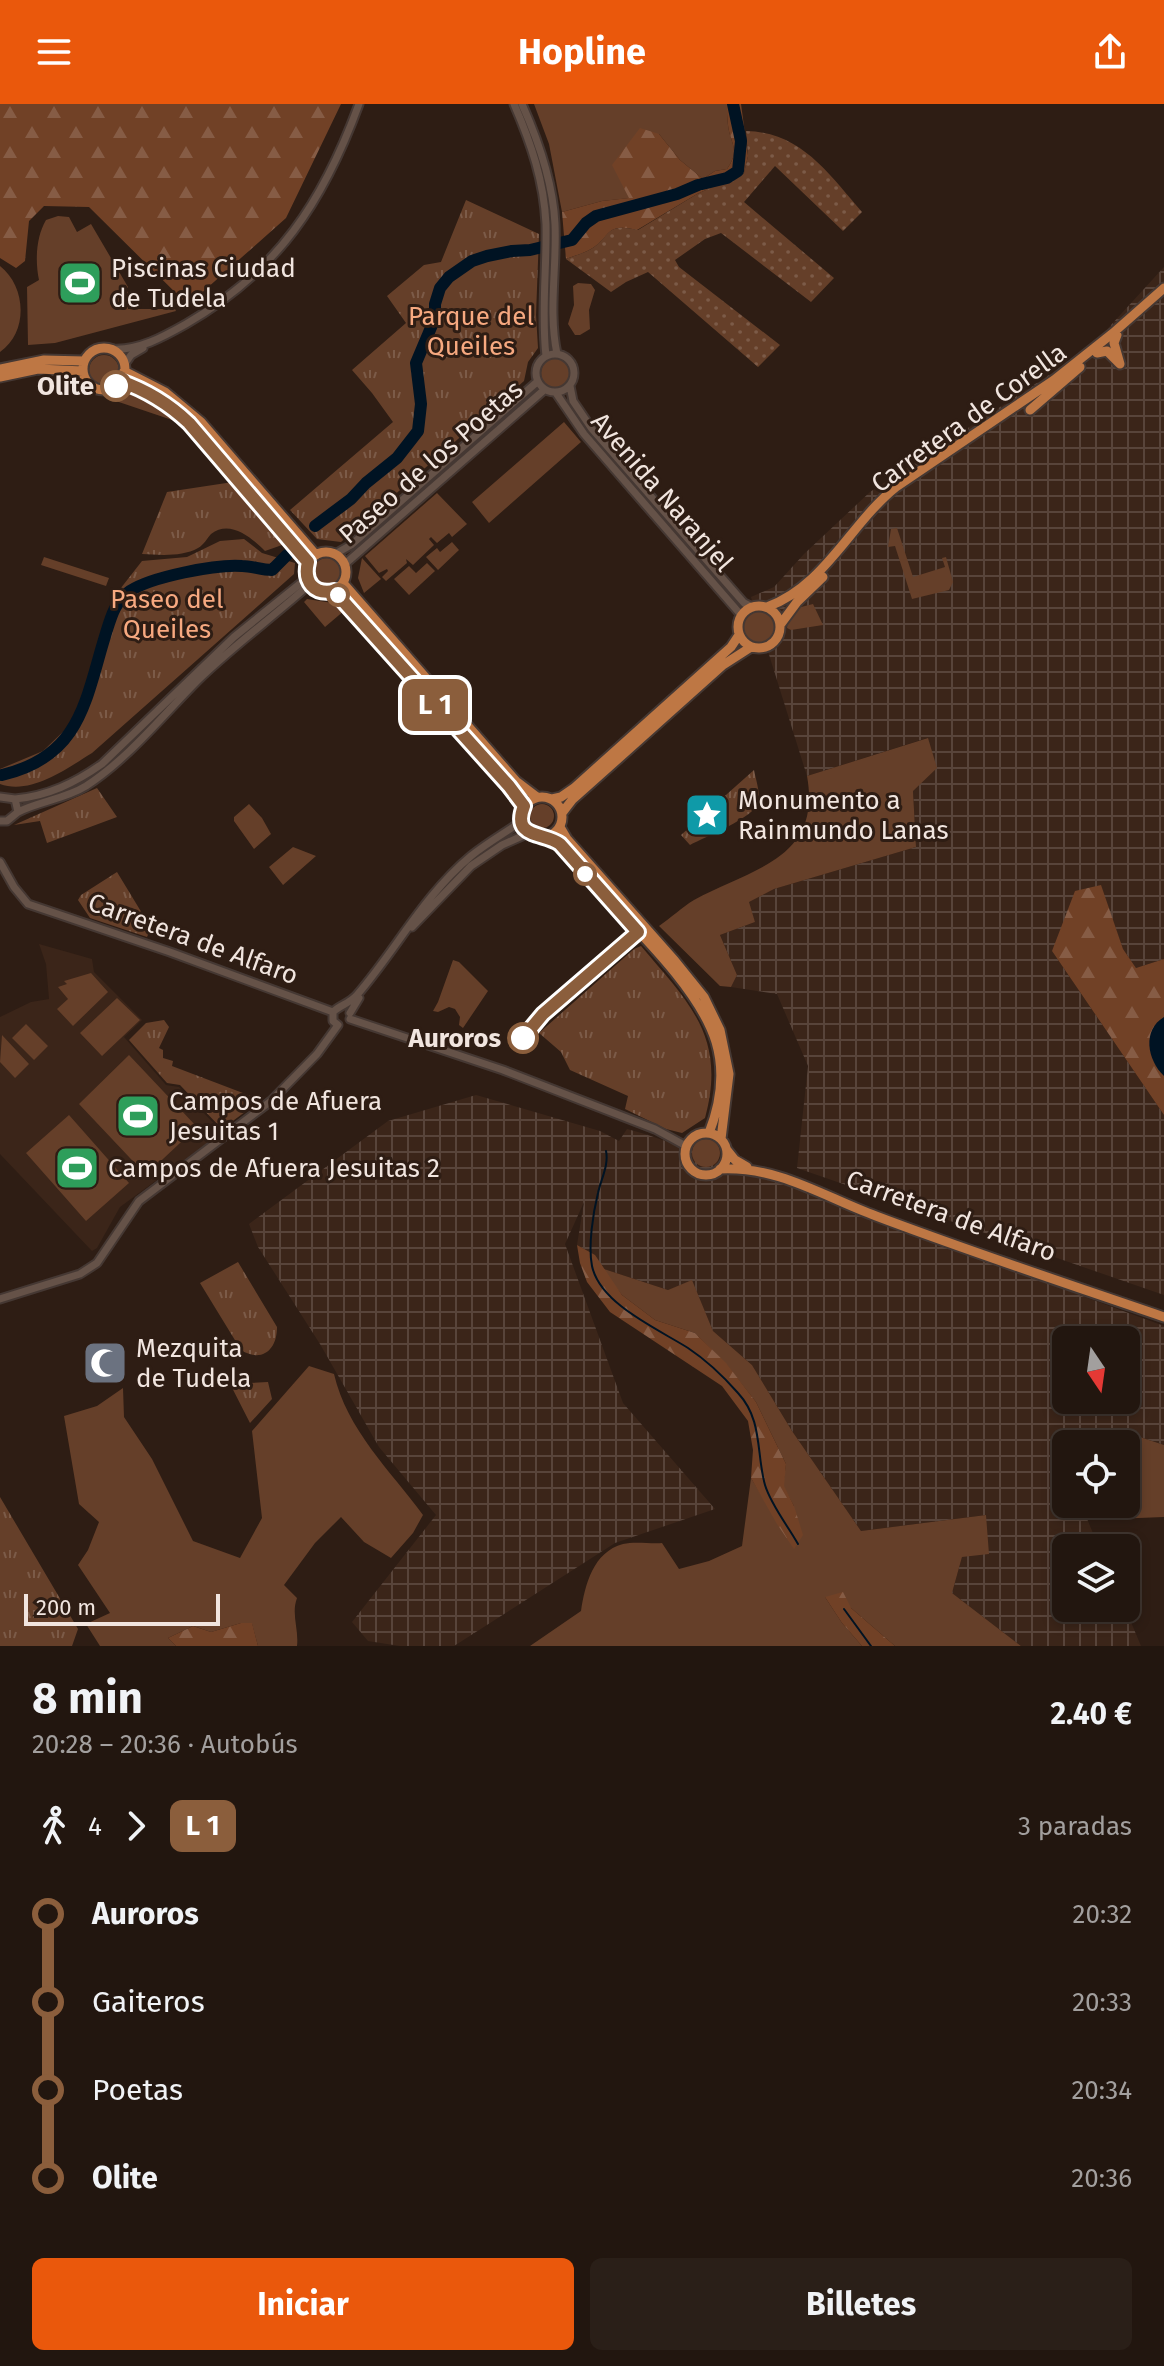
<!DOCTYPE html>
<html lang="es">
<head>
<meta charset="utf-8">
<style>
	body { margin:0; font-family:"Fira Sans",sans-serif; background:#2a1f18; color:#f1f3f6; height:100vh; display:flex; flex-direction:column; font-size:30px; white-space:nowrap }
	* { box-sizing:border-box; margin:0 }
	p { font-size:26px; color:#a29f9e }
	.icon { flex:none; width:44px; height:44px; fill:none; stroke:currentColor; stroke-width:2; stroke-linecap:round; stroke-linejoin:round }
	.map { position:relative; height:1542px; overflow:hidden }
	.details { display:flex; flex-direction:column; background:#22160f; flex:1 }
	.details>* { flex:none }
	.badge { padding:0 16px; border-radius:12px; font-size:28px; line-height:52px }
	.needle { width:52px; rotate:167deg }
	.buttons { position:absolute; left:1052px; top:1222px; display:grid; gap:16px }
	.buttons a { display:grid; place-items:center; width:88px; height:88px; border-radius:12px; background:#22160f; box-shadow:0 4px 12px #0003,0 0 0 2px #3f352f; font-size:40px }
	.scale { position:absolute; left:24px; bottom:20px; width:196px; box-sizing:border-box; padding-left:8px; border:4px solid #f1e5df; border-top:0; font-size:22px; line-height:28px; white-space:nowrap; color:#f1e5df; -webkit-text-stroke:6px #2e1d14; paint-order:stroke }
	.map>.badge { position:absolute; translate:-50% -50%; box-shadow:0 0 0 4px #fff }
	.legs { display:flex; align-items:center; gap:12px; height:88px; padding:0 32px; font-size:26px }
	.legs p { margin-inline-start:auto }
	.overview { display:flex; align-items:center; justify-content:space-between; height:136px; padding:0 32px }
	h1 { font-size:44px; font-weight:700; line-height:60px }
	.button { display:flex; gap:16px; margin-top:auto; padding:16px 32px }
	.button a { flex:1; height:92px; border-radius:12px; background:#ea580c; color:#fff; font-size:32px; font-weight:700; line-height:92px; text-align:center }
	.button a+a { background:#2a1f18; color:#f1f3f6 }
	ul { padding:0 32px; list-style:none }
	li { display:flex; align-items:center; gap:28px; height:88px; font-size:30px }
	li i { display:grid; place-items:center; width:12px; height:100%; margin:0 10px; background:currentColor }
	li i::after { content:''; width:20px; height:20px; margin:-10px; border:6px solid; border-radius:50%; background:#22160f }
	li p { margin-inline-start:auto }
	li:first-child i { background:linear-gradient(#0000 50%,currentColor 0) }
	li:last-child i { background:linear-gradient(currentColor 50%,#0000 0) }
	header { display:flex; justify-content:space-between; align-items:center; height:104px; padding:0 32px; background:#ea580c; color:#fff; font-size:36px; font-weight:700 }
	.map>svg:first-child { display:block }
	.industrial { fill:url(#industrial-grid); fill-rule:evenodd }
	.built { fill:#3b2519 }
	.grass { fill:#653f29 }
	.forest { fill:url(#forest-firs) }
	.park { fill:url(#park-tufts) }
	.garden { fill:url(#garden-dots) }
	.water { fill:#001323 }
	.lines { fill:none; stroke-linecap:round; stroke-linejoin:round }
	.stream { stroke:#001323; stroke-width:2 }
	.river { stroke:#001323; stroke-width:12 }
	.minor-casing { stroke:#453833; stroke-width:11 }
	.major-casing { stroke:#453833; stroke-width:13 }
	.minor { stroke:#655248; stroke-width:7 }
	.major { stroke:#be7744; stroke-width:9 }
	.line-1-casing { stroke:#fff; stroke-width:18 }
	.line-1 { stroke:#8b5e3c; stroke-width:12 }
	.stop-1-dot { fill:#fff; stroke:#8b5e3c; stroke-width:4 }
	.labels { text-anchor:middle; dominant-baseline:central; stroke-width:6; stroke-linejoin:round; paint-order:stroke }
	.poi-label { font-size:26px; fill:#f1e5df; stroke:#2e1d14; text-anchor:start }
	.park-label { font-size:26px; fill:#f7a980; stroke:#2e1d14 }
	.stop-label { font-size:26px; font-weight:bold; fill:#f1e5df; stroke:#2e1d14; text-anchor:end }
	.street-label { font-size:26px; fill:#f1e5df; stroke:#2e1d14 }
</style>
</head>
<body>
<header><svg class="icon" aria-label="menu" viewBox="0 0 24 24"><path d="M4 6h16M4 12h16M4 18h16"/></svg>Hopline<svg class="icon" aria-label="share" viewBox="0 0 24 24"><path d="M12 15V3M7 8l5-5 5 5M5 13v7h14v-7"/></svg></header>
<div class="map">
<svg width="1164" height="1542" viewBox="0 0 1164 1542">
	<defs>
		<pattern id="industrial-grid" width="8" height="8" patternUnits="userSpaceOnUse" patternTransform="scale(2)"><rect width="8" height="8" fill="#3b2519"/><path d="M0 4h8M4 0v8" fill="none" stroke="#58443a"/></pattern>
		<pattern id="forest-firs" width="22" height="20" patternUnits="userSpaceOnUse" patternTransform="scale(2)"><rect width="22" height="20" fill="#714126"/><path d="M5 1l3.5 6h-7zM16 11l3.5 6h-7z" fill="#865c45"/></pattern>
		<pattern id="park-tufts" width="24" height="20" patternUnits="userSpaceOnUse" patternTransform="scale(2)"><rect width="24" height="20" fill="#653f29"/><path d="M3 7l-1-3M5 7V3M7 7l1-3M15 17l-1-3M17 17v-4M19 17l1-3" fill="none" stroke="#7c5b48"/></pattern>
		<pattern id="garden-dots" width="8" height="8" patternUnits="userSpaceOnUse" patternTransform="scale(2)"><rect width="8" height="8" fill="#653f29"/><path d="M2 2h.1M6 6h.1" fill="none" stroke="#7c5b48" stroke-width="1.8" stroke-linecap="round"/></pattern>
	</defs>
	<rect width="100%" height="100%" fill="#2e1d14"/>
	<path class="industrial" d="M1164 163V855L1136 864 1123 845 1100 781 1052 847 1164 1011V1191L797 1064 808 962 777 890 731 883 737 871 720 831 755 818 748 798 774 785 916 743 913 687 927 634 807 672 751 493 774 483 804 450 870 388 1090 244Z
		M476 991 600 1027 619 1037 627 1025 645 1030 779 1076 839 1103 1164 1222V1341L1134 1331 1126 1352V1340H1066V1400H1081L1099 1444H1066V1504H1125L1141 1542H1021L952 1489 962 1453 986 1411 861 1427 792 1327 752 1261 713 1227 692 1177 668 1186 601 1164 594 1151 577 1141 584 1098 565 1140 623 1299 715 1405 615 1439 454 1542H400L368 1537 352 1518 436 1411 379 1343 320 1240 258 1143 249 1120 388 1017ZM1066 1236H1126V1296H1066Z"/>
	<path class="built" d="M39 840 92 855 94 868 142 916 124 933 166 981 179 983 222 1028 120 1103 97 1144 92 1147 0 1050V913L31 898 49 895 46 860Z"/>
	<path class="grass" d="M534 0H727C727 7 727 14 728 21 730 40 741 45 727 65L715 67 703 75 680 56 659 30 630 94 602 97 562 108 549 40Z
		M58 112 69 113 77 128 91 120 128 183 126 185 128 189V205H175L176 207 55 239 28 241 27 183 39 176C35 157 36 133 46 116Z
		M0 162C26 182 29 228 0 248Z
		M578 179 591 180 595 186 589 206 590 225 580 231H575L568 220 574 201 573 182Z
		M89 266a15 15 0 1 1 30 0a15 15 0 1 1-30 0Z
		M541 269a15 15 0 1 1 30 0a15 15 0 1 1-30 0Z
		M133 288 178 318 107 294Z
		M564 318 581 338 489 419 472 398Z
		M437 389 467 420 452 433 449 429 437 439 431 433 429 435 434 441 413 461 406 455 407 459 386 477 382 473 388 467 387 465 379 469 365 452Z
		M897 424 913 473 945 463 942 454 946 453 953 478 949 486 912 495 895 442 888 443 891 425Z
		M452 438 459 446 438 466 426 453 437 444 440 448Z
		M44 453 109 474 106 482 41 461Z
		M362 454 381 475 364 489 358 474Z
		M313 468a14 14 0 1 1 28 0a14 14 0 1 1-28 0Z
		M427 459 435 467 409 491 394 475 409 462 416 469Z
		M307 495 339 500 345 506 325 523 304 498Z
		M813 500 823 521 791 526 787 524 788 515 801 503Z
		M743 523a16 16 0 1 1 32 0a16 16 0 1 1-32 0Z
		M928 634 937 664 913 687 916 743 774 785 749 798 755 818 720 831 737 871 731 883 720 882 659 822C671 814 682 803 694 796 752 764 822 756 807 672Z
		M530 712a12 12 0 1 1 24 0a12 12 0 1 1-24 0Z
		M249 700 262 714 271 730 254 745 234 717V713Z
		M293 743 316 752 283 781 269 763Z
		M453 856 459 858 488 887 463 924 459 921 460 913 455 905 449 903 438 908 433 907 438 898Z
		M91 869 108 888 73 922 57 905 68 895 58 883 67 880 64 877Z
		M117 894 140 916 102 952 80 929Z
		M26 920 48 942 34 956 12 934Z
		M2 931 29 960 15 974 0 958Z
		M129 951 197 1023 146 1071 79 1000Z
		M69 1011 129 1079 86 1117 26 1049Z
		M692 1049a14 14 0 1 1 28 0a14 14 0 1 1-28 0Z
		M601 1164 668 1186 692 1176 713 1227 752 1261 792 1327 861 1427 986 1411 989 1450 962 1453 952 1489 1021 1542H895L851 1504 825 1493 842 1519 862 1542H530L581 1507C585 1481 593 1448 623 1440 635 1437 650 1440 662 1439L679 1465 709 1457 742 1442 751 1374 794 1444V1402L783 1382 786 1360 756 1298 726 1260 695 1229 655 1216 622 1191Z
		M309 1262 334 1270C347 1326 390 1366 423 1411L413 1429 391 1454 364 1438 341 1413 315 1439 284 1481 297 1494C291 1510 299 1525 297 1542H258L252 1520 241 1519 211 1528 193 1522 168 1534 176 1542H100L86 1520 110 1509 78 1461 88 1446 99 1418 79 1400 64 1312 97 1302 123 1284 124 1313 152 1355 193 1437 240 1454 262 1414 252 1327Z
		M1134 1331 1164 1341V1413L1088 1416 1081 1400H1126V1352Z"/>
	<path class="forest" d="M0 0H341L286 114 188 201 89 103 44 102 29 117 25 157 16 164 0 154Z
		M727 0H741L748 52 744 69 697 90 637 126C604 118 612 133 591 145 584 149 574 152 566 155L562 108 602 97 629 94 612 61 640 24 659 30 680 56 703 75 715 67 727 65C741 45 730 40 728 21 727 14 727 7 727 0Z
		M1101 781 1123 845 1136 864 1164 855V1011L1052 847 1075 787Z
		M577 1141 595 1151 622 1191 655 1216 695 1229 726 1259 756 1298 786 1360 784 1382 794 1402 803 1431 794 1445 777 1420 751 1374 753 1346 748 1317 722 1282 610 1208 587 1178 580 1159Z
		M843 1488 851 1504 895 1542H862L842 1519 825 1493Z
		M241 1519H252L258 1542H176L168 1534 193 1522 211 1528Z"/>
	<path class="park" d="M466 96 539 130 536 211 538 244 528 258 524 277 341 438 317 435 290 406 393 318 372 289 352 266 406 219 387 192 424 161 441 158Z
		M233 378 283 435 282 441 265 447C252 434 230 415 211 430 207 434 204 441 198 444 182 453 160 451 142 450L167 388Z
		M244 435 262 449 295 459 294 470 92 649C66 665 31 691 0 680V665L43 647 72 619 81 600 117 489 142 457 187 453 220 437Z
		M754 666C756 676 760 688 759 698 755 713 705 733 690 741L681 731Z
		M97 684 117 713 47 739 40 717 14 721Z
		M117 768 151 824 147 833 90 814 78 796 81 791Z
		M641 842C689 899 727 933 705 1014L682 1029 666 1025 625 1005 628 992 570 966 561 948 539 929 634 845Z
		M164 916 169 923 159 944 163 946V954L173 957 172 962 261 996 222 1025 180 981 167 979 129 936 146 919Z
		M238 1158 277 1223C277 1246 262 1259 241 1246L200 1179Z
		M224 1268 249 1279 268 1278 272 1295 250 1319Z
		M0 1393 78 1525 72 1542H0Z"/>
	<path class="garden" d="M746 27C801 28 829 70 862 108L843 127 775 62 744 98 834 174 811 198 721 129 705 135 675 156 679 163 780 241 758 263 648 168 626 178 611 188 566 155C574 152 584 149 591 145 612 132 604 118 638 126L697 90 744 69 748 52Z"/>
	<path class="water" d="M1164 913V972C1147 956 1142 926 1164 913Z"/>
	<g class="lines">
		<path class="stream" d="M606 1047C609 1061 601 1075 598 1089 593 1109 588 1142 592 1162 600 1200 658 1225 688 1244 706 1256 724 1273 738 1289 763 1316 756 1349 765 1381 771 1401 788 1422 798 1440
			M844 1505 871 1542"/>
		<path class="river" d="M702 80 727 74 738 67 741 37 733 0
			M315 422 351 395 366 379 397 354 418 327 421 300 416 259 435 214V200L440 184 449 173 472 157 487 152 512 147 530 146 572 136 586 119 596 112 677 90 698 81
			M2 671C82 652 85 596 106 529 111 513 115 497 130 487 151 473 216 460 242 462 252 462 261 466 272 466L287 451"/>
		<g class="minor-casing">
			<path id="minor" d="M514 0C531 39 544 77 546 120 547 164 541 208 546 252
				M522 0C539 38 553 78 555 120 557 163 548 207 557 250
				M112 245C138 247 163 233 186 220 278 167 323 98 359 0
				M536 269a19 19 0 1 1 38 0a19 19 0 1 1-38 0Z
				M124 261 131 251 143 244
				M570 282 573 297 592 325 744 499 752 503
				M556 289 584 330 741 511
				M335 450 351 441 537 278
				M345 460 544 286
				M0 693 15 695 18 708 7 717H0
				M15 695C48 692 75 679 102 660L234 533 307 474
				M18 708C40 697 65 695 86 682 129 654 162 612 198 576 233 542 273 513 310 480
				M0 758 14 783 28 800 170 848 333 908
				M412 823 471 762 502 741 529 729
				M350 909 359 894
				M350 915 503 966 655 1025 686 1042
				M338 921 333 917V908C340 901 349 900 357 891 396 846 424 791 471 752 487 739 505 729 522 717
				M0 1195 80 1170 97 1159 139 1097 271 997 317 950 338 921"/>
		</g>
		<g class="major-casing">
			<path id="major" d="M1117 231 1114 239 1120 260
				M83 265a21 21 0 1 1 42 0a21 21 0 1 1-42 0Z
				M1097 249 1107 247 1120 260
				M0 265 44 256 84 257
				M124 267 165 288 201 318 316 451
				M0 273 38 265 83 267
				M120 277 156 293 189 319 308 458
				M1030 306 1080 263
				M306 468a20 20 0 1 1 40 0a20 20 0 1 1-40 0Z
				M343 479 516 677 537 693
				M334 487 524 702
				M738 523a21 21 0 1 1 42 0a21 21 0 1 1-42 0Z
				M767 503C825 482 850 420 896 383L1054 276 1113 229 1164 184
				M780 521 797 498 823 473
				M522 713a20 20 0 1 1 40 0a20 20 0 1 1-40 0Z
				M552 695 561 693 574 684 731 543 739 531
				M562 709 572 696 723 561 751 543
				M560 723 567 735 675 857 704 893 720 926 729 970 721 1035
				M548 732 560 740C575 757 589 776 605 792 641 830 701 888 716 938 725 968 720 1001 709 1029
				M685 1050a21 21 0 1 1 42 0a21 21 0 1 1-42 0Z
				M727 1046 735 1056 747 1063
				M720 1065C779 1062 824 1093 876 1112 971 1148 1068 1180 1164 1213"/>
		</g>
		<use href="#minor" class="minor"/>
		<use href="#major" class="major"/>
	</g>
	<g class="lines">
		<g class="line-1-casing">
			<path id="line-1" d="M116 282 120 277C146 286 169 300 189 319L308 458C303 478 314 491 334 487L509 682 524 702C511 735 544 728 560 740L638 828 543 910 523 934"/>
		</g>
		<use href="#line-1" class="line-1"/>
	</g>
	<defs>
		<g id="stadium-square" transform="scale(2.3)"><rect x="-9" y="-9" width="18" height="18" rx="4" fill="#2e9e5b" stroke="#2e1d14"/><path d="M0-5a6.5 5 0 1 0 0 10a6.5 5 0 1 0 0-10ZM-3.5-1.8h7v3.6h-7Z" fill="#fff"/></g>
		<g id="sight-square" transform="scale(2.3)"><rect x="-9" y="-9" width="18" height="18" rx="4" fill="#0f9aa8" stroke="#2e1d14"/><path d="M0-6L1.8-2.2L6-1.7L2.9 1.2L3.7 5.4L0 3.3L-3.7 5.4L-2.9 1.2L-6-1.7L-1.8-2.2Z" fill="#fff"/></g>
		<g id="mosque-square" transform="scale(2.3)"><rect x="-9" y="-9" width="18" height="18" rx="4" fill="#6b7280" stroke="#2e1d14"/><path d="M3.5-4.9A6 6 0 1 0 3.5 4.9A5 5 0 1 1 3.5-4.9Z" fill="#fff"/></g>
	</defs>
	<g fill-rule="evenodd">
		<use href="#stadium-square" x="80" y="179"/>
		<use href="#sight-square" x="707" y="711"/>
		<use href="#stadium-square" x="138" y="1012"/>
		<use href="#stadium-square" x="77" y="1064"/>
		<use href="#mosque-square" x="105" y="1259"/>
	</g>
	<g class="stop-1-dot">
		<circle cx="116" cy="282" r="14"/>
		<circle cx="338" cy="491" r="10"/>
		<circle cx="585" cy="770" r="10"/>
		<circle cx="523" cy="934" r="14"/>
	</g>
	<g class="labels">
		<g class="poi-label">
			<text x="111" y="164">Piscinas Ciudad<tspan x="111" dy="30">de Tudela</tspan></text>
			<text x="738" y="696">Monumento a<tspan x="738" dy="30">Rainmundo Lanas</tspan></text>
			<text x="169" y="997">Campos de Afuera<tspan x="169" dy="30">Jesuitas 1</tspan></text>
			<text x="108" y="1064">Campos de Afuera Jesuitas 2</text>
			<text x="136" y="1244">Mezquita<tspan x="136" dy="30">de Tudela</tspan></text>
		</g>
		<g class="park-label">
			<text x="471" y="212">Parque del<tspan x="471" dy="30">Queiles</tspan></text>
			<text x="167" y="495">Paseo del<tspan x="167" dy="30">Queiles</tspan></text>
		</g>
		<g class="stop-label">
			<text x="94" y="282">Olite</text>
			<text x="501" y="934">Auroros</text>
		</g>
		<g class="street-label">
			<text transform="translate(969 314) rotate(-36)">Carretera de Corella</text>
			<text transform="translate(431 358) rotate(-41)">Paseo de los Poetas</text>
			<text transform="translate(662 388) rotate(49)">Avenida Naranjel</text>
			<text transform="translate(193 835) rotate(20)">Carretera de Alfaro</text>
			<text transform="translate(951 1112) rotate(20)">Carretera de Alfaro</text>
		</g>
	</g>
</svg>
<div class="buttons">
<a><svg class="needle" viewBox="-14 -14 28 28"><path d="M0-13l5 13h-10z" fill="#e53935"/><path d="M0 13l5-13h-10z" fill="#a29f9e"/></svg></a>
<a><svg class="icon" aria-label="locate" viewBox="0 0 24 24"><circle cx="12" cy="12" r="6"/><path d="M12 2v4M12 18v4M2 12h4M18 12h4"/></svg></a>
<a><svg class="icon" aria-label="layers" viewBox="0 0 24 24"><path d="M12 4l9 5-9 5-9-5zM3 14l9 5 9-5"/></svg></a>
</div>
<div class="scale">200 m</div>
<b class="badge" style="left:435px;top:601px;background:#8b5e3c;color:#fff">L 1</b>
</div>
<section class="details">
<div class="overview"><div><h1>8 min</h1><p>20:28 – 20:36 · Autobús</p></div><b>2.40 €</b></div>
<div class="legs"><svg class="icon" aria-label="walk" viewBox="0 0 24 24"><circle cx="13" cy="4" r="2"/><path d="M13 8l-2 6 4 7M11 14l-3 7M7 12l3-4h3l4 4"/></svg>4<svg class="icon" aria-label="forward" viewBox="0 0 24 24"><path d="M9 5l7 7-7 7"/></svg><b class="badge" style="background:#8b5e3c;color:#fff">L 1</b><p>3 paradas</p></div>
<ul>
<li><i style="color:#8b5e3c"></i><b>Auroros</b><p>20:32</p></li>
<li><i style="color:#8b5e3c"></i><span>Gaiteros</span><p>20:33</p></li>
<li><i style="color:#8b5e3c"></i><span>Poetas</span><p>20:34</p></li>
<li><i style="color:#8b5e3c"></i><b>Olite</b><p>20:36</p></li>
</ul>
<div class="button"><a>Iniciar</a><a>Billetes</a></div>
</section>
</body>
</html>
